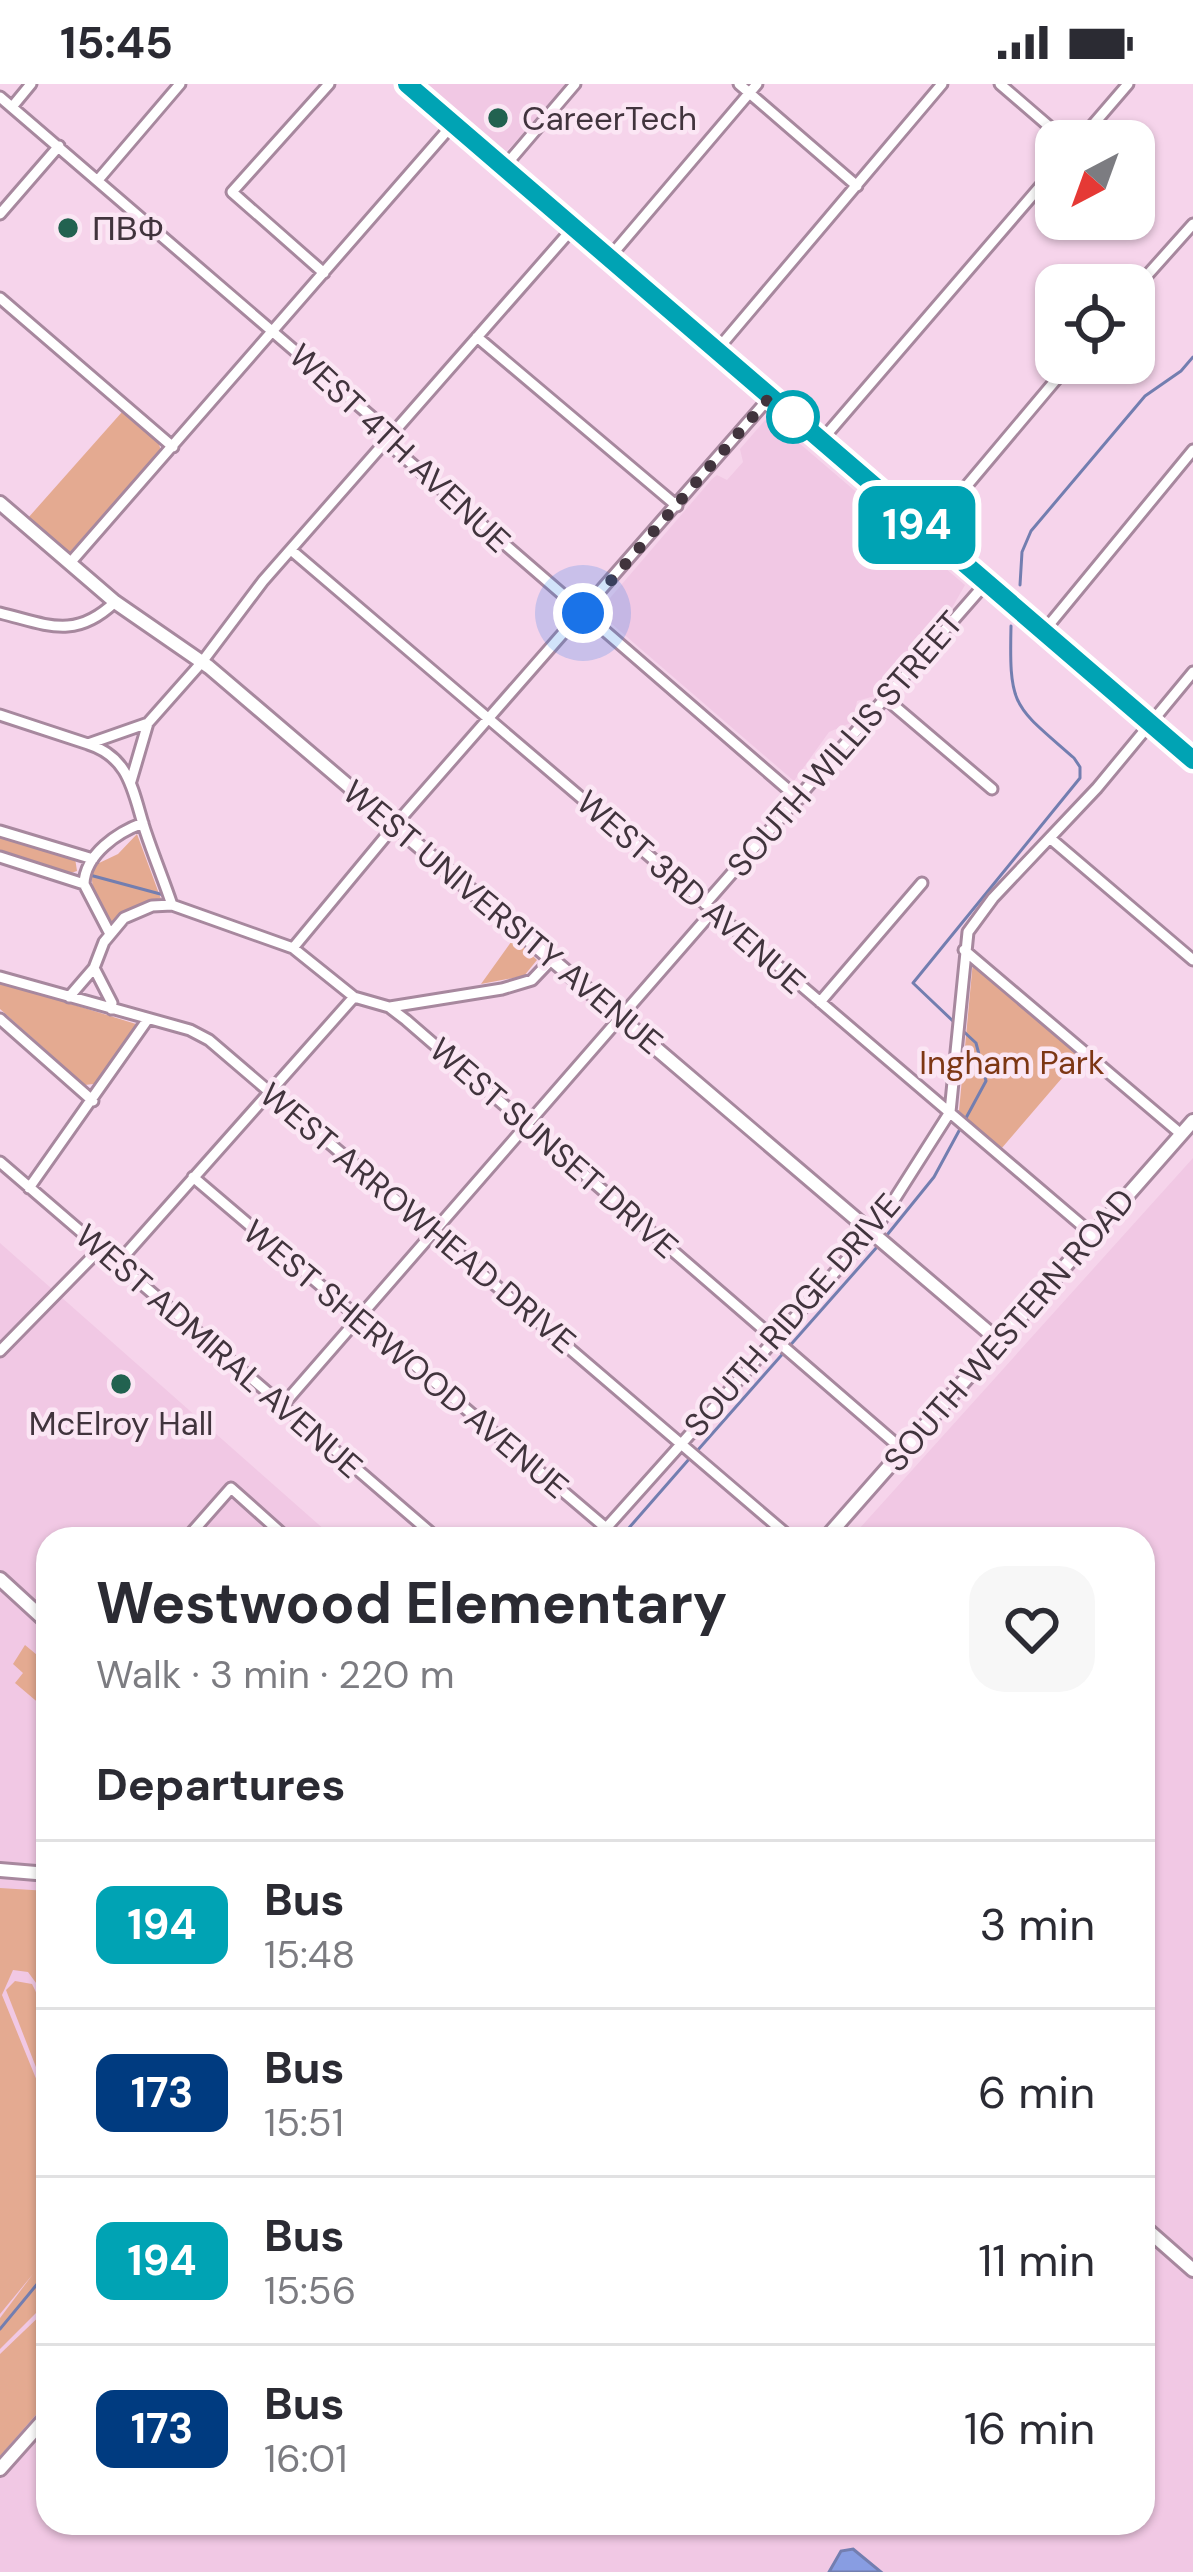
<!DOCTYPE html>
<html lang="en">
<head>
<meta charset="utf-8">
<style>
	body { margin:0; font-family:"DM Sans",sans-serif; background:#f7f7f7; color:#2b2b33; height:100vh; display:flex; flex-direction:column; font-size:45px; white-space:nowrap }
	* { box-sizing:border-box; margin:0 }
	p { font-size:39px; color:#7c7c81 }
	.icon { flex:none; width:66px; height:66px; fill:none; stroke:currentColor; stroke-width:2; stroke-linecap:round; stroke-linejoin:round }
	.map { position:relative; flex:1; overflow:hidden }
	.sheet { position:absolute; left:36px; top:1443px; width:1119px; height:1008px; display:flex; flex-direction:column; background:#fff; border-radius:36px; box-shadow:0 3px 9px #0004 }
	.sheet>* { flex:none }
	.badge { padding:0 24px; border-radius:18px; font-size:42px; line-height:78px }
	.needle { width:78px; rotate:221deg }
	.fabs { position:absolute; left:1035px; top:36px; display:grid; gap:24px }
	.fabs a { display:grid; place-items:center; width:120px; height:120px; border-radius:24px; background:#fff; box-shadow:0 3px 9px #0004; font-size:60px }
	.you { position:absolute; width:60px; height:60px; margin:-30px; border:9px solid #fff; border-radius:50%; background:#1a73e8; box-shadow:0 0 0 18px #1a73e833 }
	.map>.badge { position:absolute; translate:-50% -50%; box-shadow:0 0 0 6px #fff }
	h2 { padding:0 60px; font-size:45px; line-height:108px }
	.round { display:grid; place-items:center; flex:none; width:126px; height:126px; border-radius:36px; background:#f7f7f7 }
	.headline { display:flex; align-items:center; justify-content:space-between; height:204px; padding:0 60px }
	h1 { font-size:57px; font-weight:700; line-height:90px }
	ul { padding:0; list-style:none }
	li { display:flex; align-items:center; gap:36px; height:168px; padding:0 60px; border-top:3px solid #e1e1e2 }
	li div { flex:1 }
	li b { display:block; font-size:45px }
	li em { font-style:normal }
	li .badge { min-width:132px; font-weight:700; text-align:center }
	.status { display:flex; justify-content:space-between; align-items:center; height:84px; padding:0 60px; background:#fff; direction:ltr }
	.status svg { height:33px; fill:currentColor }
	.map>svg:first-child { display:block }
	.built { fill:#f1c8e4 }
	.green { fill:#e4aa91 }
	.water { fill:#889de2; stroke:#737eb0; stroke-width:3 }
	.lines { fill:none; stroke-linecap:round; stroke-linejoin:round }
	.stream { stroke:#737eb0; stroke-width:3 }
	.street-casing { stroke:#a7889e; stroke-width:15 }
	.secondary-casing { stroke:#a7889e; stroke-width:18 }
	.highway-casing { stroke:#a7889e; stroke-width:22 }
	.street { stroke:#fff; stroke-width:9 }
	.secondary { stroke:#fff; stroke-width:12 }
	.highway { stroke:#fff; stroke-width:16 }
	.line-casing { stroke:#fff; stroke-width:27 }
	.line { stroke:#00a3b4; stroke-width:18 }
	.walk { stroke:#41343d; stroke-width:12; stroke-dasharray:0 21.6 }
	.poi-dot { fill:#226250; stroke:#fbe6f4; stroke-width:4.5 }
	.stop-dot { fill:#fff; stroke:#00a3b4; stroke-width:6 }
	.labels { text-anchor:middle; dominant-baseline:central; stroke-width:9; stroke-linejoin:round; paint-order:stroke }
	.poi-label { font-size:33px; fill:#41343d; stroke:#fbe6f4; text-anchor:start }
	.street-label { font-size:33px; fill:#41343d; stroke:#fbe6f4 }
	.park-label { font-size:33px; fill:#7d3714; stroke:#fbe6f4 }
</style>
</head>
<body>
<div class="status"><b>15:45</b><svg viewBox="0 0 49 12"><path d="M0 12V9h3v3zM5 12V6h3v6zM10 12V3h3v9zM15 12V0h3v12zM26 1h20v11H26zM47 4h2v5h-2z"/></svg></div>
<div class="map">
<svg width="1193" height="2488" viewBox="0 0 1193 2488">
	<rect width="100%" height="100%" fill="#f6d4eb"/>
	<path class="built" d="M415 0H568L504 70Z
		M771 335 965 501 949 529 875 612 857 617 853 638 829 648 794 697 598 528 712 395 717 391 727 396 743 378 740 365 765 336Z
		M1193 1074V2488H0V1159L335 1455H48V2439H1143V1455H850Z"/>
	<path class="green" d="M122 328 159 360 161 367 69 469 28 434Z
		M137 750 161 815 111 843 93 806 91 787 97 780 118 770Z
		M0 751 75 774 77 787 68 790 0 770Z
		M514 854 537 876 524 892 481 900Z
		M973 877 1080 973 1001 1065 959 1027Z
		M0 898 136 940 101 999 85 1001 0 925Z
		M25 1561 48 1580V1627L15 1599 23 1589 13 1580Z
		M0 1804 48 1807V1931L39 1903 28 1888 13 1886 2 1911 48 2024V2217L0 2265V2234L33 2190 0 2230Z
		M15 1897 32 1900C51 1936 48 1975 48 2014L6 1906Z
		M48 2224V2317L0 2372V2270Z"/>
	<path class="water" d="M853 2465 881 2488H829L841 2467Z"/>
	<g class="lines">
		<path class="stream" d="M1020 501 1022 468 1031 447 1145 312 1181 287 1193 273
			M86 790 164 811
			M955 939 913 899 1080 694V683L1074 674C1014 621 1009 625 1011 542
			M883 1156 934 1093 986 997 976 959 962 946
			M697 1367 877 1163
			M621 1453 690 1374
			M0 2245 48 2187"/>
		<g class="street-casing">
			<path id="street" d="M739 0 857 102
				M1000 0 1066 57
				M0 13 380 340 397 367 799 715
				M12 23 31 0
				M1079 57 1128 0
				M505 82 575 0
				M98 96 180 0
				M0 130 59 62
				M609 174 757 0
				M324 189 232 108 329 0
				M1134 206 1193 140
				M0 214 173 363
				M477 253 677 422
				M717 266 942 0
				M821 357 1056 84
				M927 449 1070 279
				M291 466 1092 1150
				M70 479 453 40
				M0 529C48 541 75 556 115 518
				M1044 547 1193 366
				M885 614 992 705
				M0 631 88 660 148 639 202 578 263 497 573 144
				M88 660C132 674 133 711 146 749 154 773 164 797 172 821L293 864 354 913 389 923 406 936 903 1366
				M131 697 148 639
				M0 747 93 775
				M1051 755 1193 876
				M0 773 84 800 110 850
				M84 800C85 770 118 748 143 739
				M705 820 985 500
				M293 864 395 741 770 313
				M964 866 1181 1050
				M94 884 112 919 111 925
				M0 893 190 946 209 956 792 1455
				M69 913 94 884 104 858 124 834 152 822 172 821
				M820 918 922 799
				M390 923 502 905 532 896 552 875
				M0 935 93 1017
				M0 1078 438 1455
				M193 1093 619 1455
				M29 1104 148 935
				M117 1180 354 913
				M0 1267 100 1165
				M282 1322 713 827
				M607 1443 880 1138 950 1028 968 848 993 814 1097 704 1193 588
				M186 1455 231 1404 288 1455"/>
		</g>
		<g class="secondary-casing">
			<path id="secondary" d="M0 419 115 518 209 583 999 1257
				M825 1455 1193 1037
				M0 1495 48 1539
				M0 1786 48 1790
				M1143 2142 1193 2186
				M0 2385 48 2331"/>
		</g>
		<g class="highway-casing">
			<path id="highway" d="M407 0 1193 676"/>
		</g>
		<use href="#street" class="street"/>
		<use href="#secondary" class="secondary"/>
		<use href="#highway" class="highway"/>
	</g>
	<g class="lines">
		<g class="line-casing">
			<path id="line" d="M407 0 1193 676"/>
		</g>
		<use href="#line" class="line"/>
		<path class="walk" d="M583 529 770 313 793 333"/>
	</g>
	<g class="poi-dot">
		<circle cx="498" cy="34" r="12"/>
		<circle cx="68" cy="144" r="12"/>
		<circle cx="121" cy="1300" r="12"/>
	</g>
	<circle class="stop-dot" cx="793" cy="333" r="24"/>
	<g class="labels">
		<g class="poi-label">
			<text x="522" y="34">CareerTech</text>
			<text x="92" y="144">ΠΒΦ</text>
			<text x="121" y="1339" text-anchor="middle">McElroy Hall</text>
		</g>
		<g class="street-label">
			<text transform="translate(400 364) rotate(43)">WEST 4TH AVENUE</text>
			<text transform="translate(845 660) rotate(-49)">SOUTH WILLIS STREET</text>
			<text transform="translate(691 808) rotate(41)">WEST 3RD AVENUE</text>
			<text transform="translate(503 833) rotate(40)">WEST UNIVERSITY AVENUE</text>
			<text transform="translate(554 1064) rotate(41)">WEST SUNSET DRIVE</text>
			<text transform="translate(418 1134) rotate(40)">WEST ARROWHEAD DRIVE</text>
			<text transform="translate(792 1231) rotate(-49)">SOUTH RIDGE DRIVE</text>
			<text transform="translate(1009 1246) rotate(-49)">SOUTH WESTERN ROAD</text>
			<text transform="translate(219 1267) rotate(41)">WEST ADMIRAL AVENUE</text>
			<text transform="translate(406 1275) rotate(40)">WEST SHERWOOD AVENUE</text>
		</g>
		<g class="park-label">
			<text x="1012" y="978">Ingham Park</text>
		</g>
	</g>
</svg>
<div class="fabs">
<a><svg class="needle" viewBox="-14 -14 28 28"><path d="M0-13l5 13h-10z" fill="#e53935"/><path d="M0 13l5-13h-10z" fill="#7c7c81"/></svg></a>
<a><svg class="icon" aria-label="locate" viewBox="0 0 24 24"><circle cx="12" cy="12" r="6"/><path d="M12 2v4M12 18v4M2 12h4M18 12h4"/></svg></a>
</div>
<div class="you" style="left:583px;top:529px"></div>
<b class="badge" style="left:917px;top:441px;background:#00a3b4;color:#fff">194</b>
<section class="sheet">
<div class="headline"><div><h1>Westwood Elementary</h1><p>Walk · 3 min · 220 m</p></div><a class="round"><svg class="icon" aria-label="heart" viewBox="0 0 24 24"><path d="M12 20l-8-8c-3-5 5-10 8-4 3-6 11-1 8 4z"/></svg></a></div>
<h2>Departures</h2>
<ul>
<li><span class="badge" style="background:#00a3b4;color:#fff">194</span><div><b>Bus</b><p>15:48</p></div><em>3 min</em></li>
<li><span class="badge" style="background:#003b80;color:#fff">173</span><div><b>Bus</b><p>15:51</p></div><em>6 min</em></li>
<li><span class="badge" style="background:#00a3b4;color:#fff">194</span><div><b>Bus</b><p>15:56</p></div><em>11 min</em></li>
<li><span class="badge" style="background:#003b80;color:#fff">173</span><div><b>Bus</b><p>16:01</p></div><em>16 min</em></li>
</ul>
</section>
</div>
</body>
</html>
